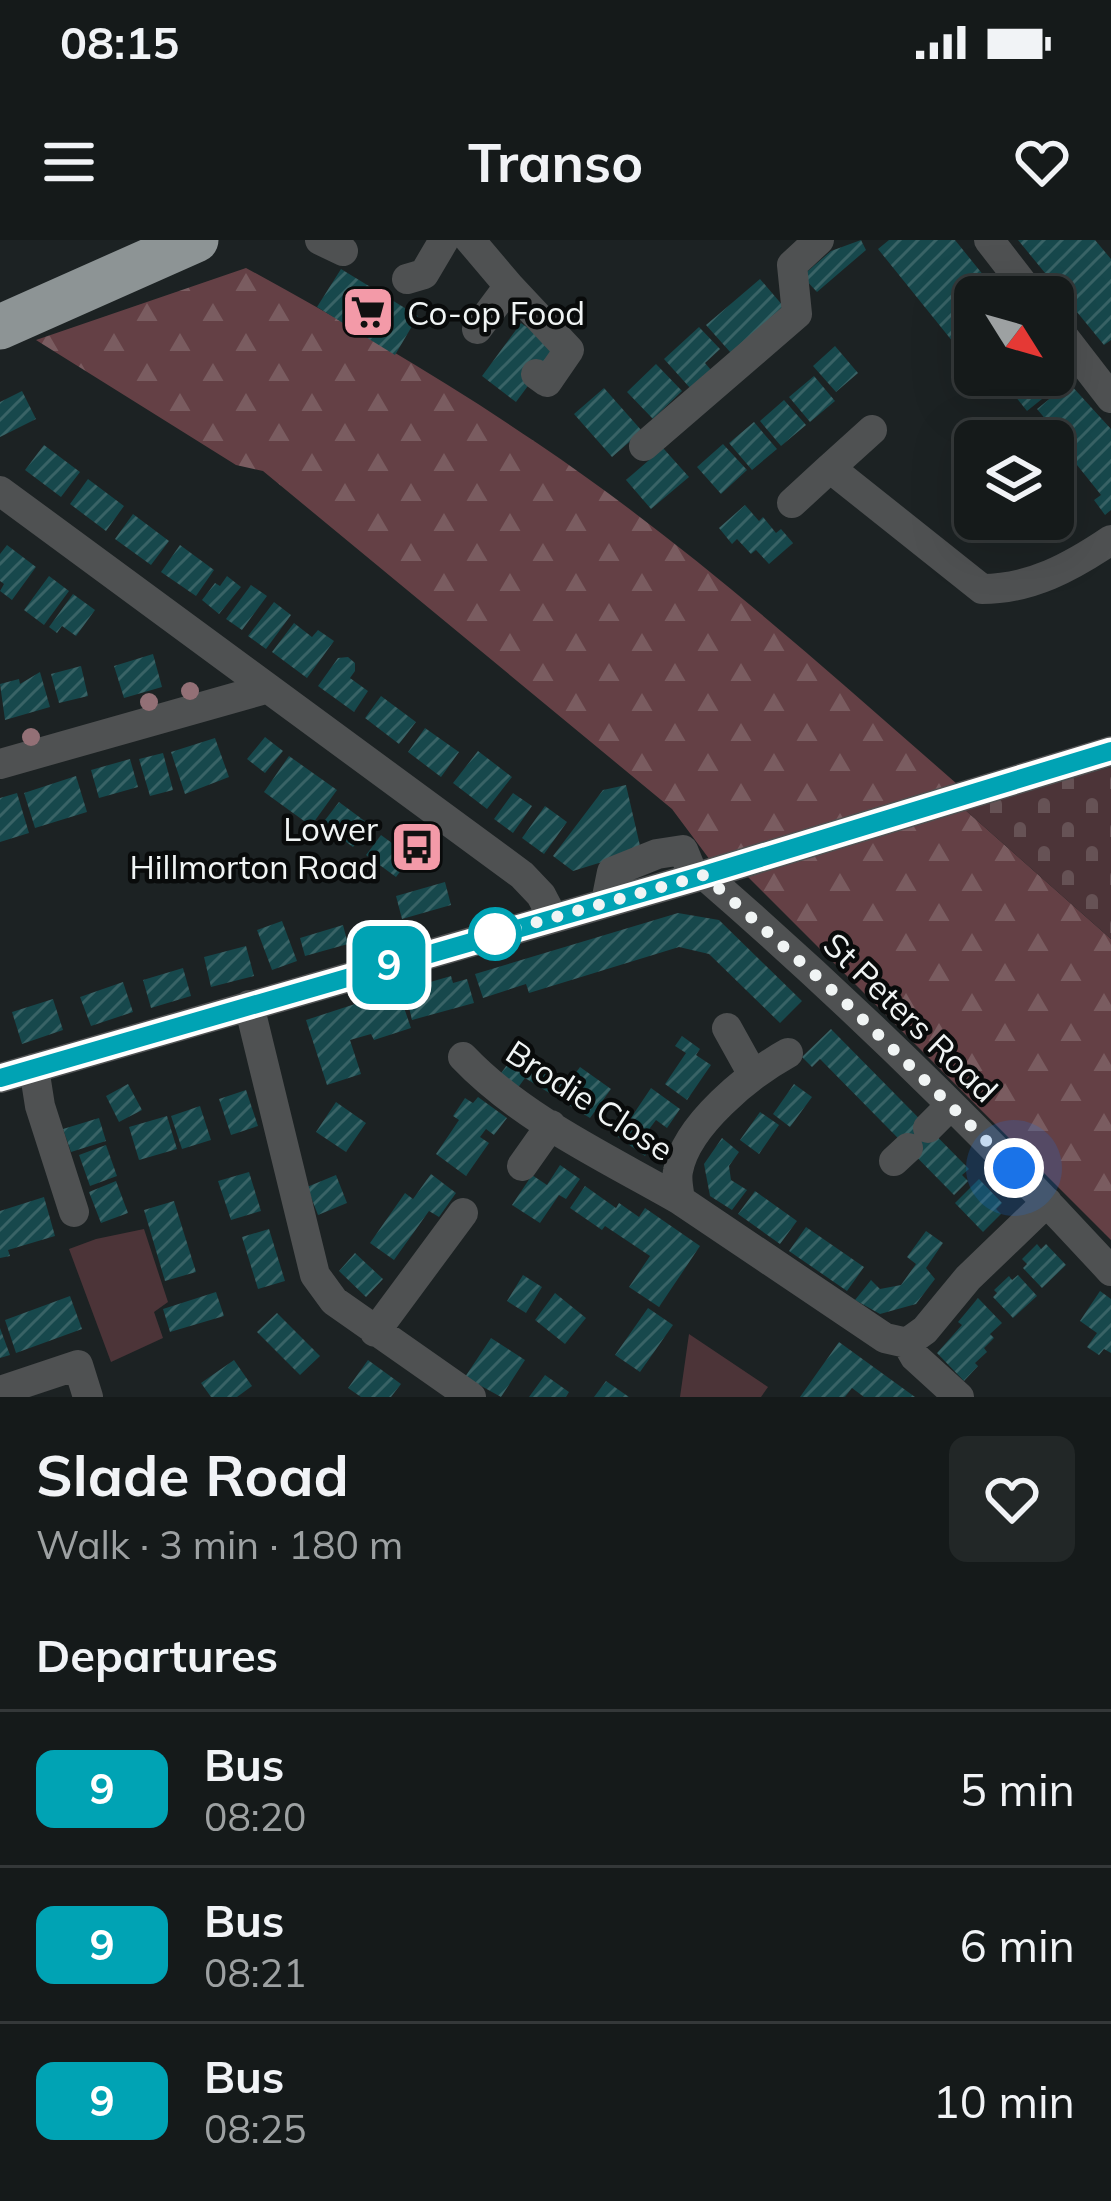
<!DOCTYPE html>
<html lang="en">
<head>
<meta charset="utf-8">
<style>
	body { margin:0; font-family:Mulish,sans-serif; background:#222727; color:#f1f3f6; height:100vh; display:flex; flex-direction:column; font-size:45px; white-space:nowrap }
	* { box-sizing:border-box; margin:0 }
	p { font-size:39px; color:#9da1a2 }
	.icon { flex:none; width:66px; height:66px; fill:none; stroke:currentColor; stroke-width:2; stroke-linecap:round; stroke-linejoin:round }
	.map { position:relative; height:1157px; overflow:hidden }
	.side { display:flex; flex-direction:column; background:#151a1a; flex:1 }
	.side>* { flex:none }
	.badge { padding:0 24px; border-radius:18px; font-size:42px; line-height:78px }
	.needle { width:78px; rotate:127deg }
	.tools { position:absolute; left:954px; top:36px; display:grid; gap:24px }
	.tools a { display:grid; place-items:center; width:120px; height:120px; border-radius:18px; background:#151a1a; box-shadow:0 12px 48px #0002,0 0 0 3px #343839; font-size:60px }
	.you { position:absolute; width:60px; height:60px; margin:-30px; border:9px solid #fff; border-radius:50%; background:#1a73e8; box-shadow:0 0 0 18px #1a73e833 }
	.map>.badge { position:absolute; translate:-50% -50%; box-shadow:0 0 0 6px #fff }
	h2 { padding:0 36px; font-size:45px; line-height:108px }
	.round { display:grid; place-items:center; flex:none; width:126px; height:126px; border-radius:18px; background:#222727 }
	.headline { display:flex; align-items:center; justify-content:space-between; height:204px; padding:0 36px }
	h1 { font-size:57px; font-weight:700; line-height:90px }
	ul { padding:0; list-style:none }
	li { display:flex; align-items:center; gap:36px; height:156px; padding:0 36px; border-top:3px solid #343839 }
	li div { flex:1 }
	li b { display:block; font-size:45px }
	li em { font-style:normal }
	li .badge { min-width:132px; font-weight:700; text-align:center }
	.status { display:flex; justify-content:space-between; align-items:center; height:84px; padding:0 60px; background:#151a1a; direction:ltr }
	.status svg { height:33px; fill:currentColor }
	header { display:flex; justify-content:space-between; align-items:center; height:156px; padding:0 36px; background:#151a1a; font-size:54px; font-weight:700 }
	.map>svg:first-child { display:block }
	.green { fill:#4c3438 }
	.forest { fill:url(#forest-firs) }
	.cemetery { fill:url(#cemetery-stones) }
	.building { fill:url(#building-hatch) }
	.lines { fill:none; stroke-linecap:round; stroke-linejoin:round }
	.minor { stroke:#4f5152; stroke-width:30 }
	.highway { stroke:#8d9495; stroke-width:45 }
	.tree { fill:#937076 }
	.line-casing { stroke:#fff; stroke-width:27 }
	.line { stroke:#00a3b4; stroke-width:18 }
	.walk { stroke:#f0f4f4; stroke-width:12; stroke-dasharray:0 21.6 }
	.stop-dot { fill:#fff; stroke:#00a3b4; stroke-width:6 }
	.labels { text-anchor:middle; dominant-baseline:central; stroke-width:9; stroke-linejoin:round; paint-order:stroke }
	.poi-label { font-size:33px; fill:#f0f4f4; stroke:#090b0b; text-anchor:start }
	.street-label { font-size:33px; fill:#f0f4f4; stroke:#090b0b }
</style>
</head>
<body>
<div class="status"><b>08:15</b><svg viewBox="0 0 49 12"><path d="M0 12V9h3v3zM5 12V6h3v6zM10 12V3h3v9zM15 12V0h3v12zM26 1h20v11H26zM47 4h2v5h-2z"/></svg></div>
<header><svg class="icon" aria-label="menu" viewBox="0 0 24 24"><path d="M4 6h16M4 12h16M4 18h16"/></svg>Transo<svg class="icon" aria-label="heart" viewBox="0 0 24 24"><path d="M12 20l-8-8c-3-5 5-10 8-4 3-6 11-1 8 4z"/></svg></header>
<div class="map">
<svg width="1111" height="1157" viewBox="0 0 1111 1157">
	<defs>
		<pattern id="forest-firs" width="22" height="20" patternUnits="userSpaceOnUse" patternTransform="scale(3)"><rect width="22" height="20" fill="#644045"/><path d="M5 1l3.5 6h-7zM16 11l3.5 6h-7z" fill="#7a5c60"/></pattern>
		<pattern id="cemetery-stones" width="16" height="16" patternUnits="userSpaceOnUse" patternTransform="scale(3)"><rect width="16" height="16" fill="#4c3438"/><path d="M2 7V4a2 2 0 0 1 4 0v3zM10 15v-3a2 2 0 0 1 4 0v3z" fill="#665255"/></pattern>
		<pattern id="building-hatch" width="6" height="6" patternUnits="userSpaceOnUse" patternTransform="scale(3)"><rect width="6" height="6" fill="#17484c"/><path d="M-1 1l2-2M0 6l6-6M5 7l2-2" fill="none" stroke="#396366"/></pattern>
	</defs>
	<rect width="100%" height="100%" fill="#1c2223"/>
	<path class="green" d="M144 989 168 1062 154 1072 163 1098 111 1122 69 1009 96 999Z
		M689 1094 768 1147 761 1157H680Z"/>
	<path class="forest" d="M246 28C345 82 444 140 537 203 687 304 821 425 957 544L710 620 672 569 263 231 236 225 36 100Z
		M963 568 1111 699V1000L748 637Z"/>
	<path class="cemetery" d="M1111 527V699L963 568Z"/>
	<path class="building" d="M861 0 866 10 817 52 802 36 831 11Z
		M889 0H955L1001 57H975V106L964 93 953 102 878 9Z
		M1018 0H1095L1111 19V100L1104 105Z
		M341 29 418 76 395 115 317 67Z
		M760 39 784 67 731 113 706 85Z
		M521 83 556 108 516 162 482 136Z
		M699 87 720 109 705 123 711 130 691 149 664 119Z
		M835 106 858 133 836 152 813 126Z
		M1053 122 1067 139 1027 171 998 135H1053Z
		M656 124 682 151 653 179 627 152Z
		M814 136 835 161 810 182 789 157Z
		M1069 143 1111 189V270L1105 275 1094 260 1101 255 1053 195 1046 201H1022L1047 181 1037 169Z
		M604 148 642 191 612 217 574 174Z
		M22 151 36 179 0 197V162Z
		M784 160 806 185 781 206 760 181Z
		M754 182 777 209 752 230 729 203Z
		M723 204 747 230 721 254 697 227Z
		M44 205 80 232 61 257 25 230Z
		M663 208 689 237 651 269 626 240Z
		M88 239 124 266 106 291 70 264Z
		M745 265 759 281 763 277 776 293 781 289 793 303 769 324 756 310 751 314 737 299 732 304 719 288Z
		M133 274 169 301 151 325 115 299Z
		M7 305 36 327 12 360 0 351 4 344 0 341V314Z
		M180 305 214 330 196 356 161 332Z
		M49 336 69 351 44 385 24 370Z
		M227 336 241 347 219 374 202 360 215 343 220 346Z
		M251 345 267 356 242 390 226 379Z
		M73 354 95 370 76 396 62 386 57 393 49 387Z
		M274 362 291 375 266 409 248 396Z
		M294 383 312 397 318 390 334 401 307 438 272 412Z
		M153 414 162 447 124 458 114 426Z
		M348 417 355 423V431L350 438 368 451 354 472 318 446 338 418Z
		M81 426 88 456 59 463 51 434Z
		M40 432 50 467 5 480 0 444 19 439 20 444Z
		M381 456 416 482 399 504 365 478Z
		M425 488 459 512 441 537 408 512Z
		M265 497 283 511 265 533 247 519Z
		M215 498 229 537 185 554 171 512Z
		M478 511 512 537 487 569 453 543Z
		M163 513 173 550 150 556 139 519Z
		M289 516 337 550 311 586 264 552Z
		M130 519 138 547 99 558 91 530Z
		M76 536 87 572 35 588 24 553Z
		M626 545 641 610 573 631 553 616 603 550Z
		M17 553 29 593 0 602V558Z
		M513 553 532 566 513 593 494 579Z
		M339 562 370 585 353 607 322 584Z
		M545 566 567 582 544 614 522 598Z
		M381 595 411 617 396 637 366 615Z
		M445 642 451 665 402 679 396 656Z
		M678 673 719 680 802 761 780 783 709 714 679 707 529 753 526 744 483 758 475 734Z
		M282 681 297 721 272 730 257 690Z
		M343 685 348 704 305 716 300 698Z
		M246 706 254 736 211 747 204 717Z
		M183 728 191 756 151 768 143 740Z
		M451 736 453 743 467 739 474 763 412 780 408 763 417 761 413 747Z
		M123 742 133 772 91 786 80 757Z
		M398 750 411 788 374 800 371 794 350 800 361 834 327 845 306 780Z
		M53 759 63 790 22 804 12 772Z
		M831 789 969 929 962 935 968 941 954 955 820 819 812 827 802 817Z
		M682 796 700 809 696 815 711 825 687 860 665 844 686 813 675 806Z
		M520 807 569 842 580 827 611 849 590 878 525 838 517 849 499 836Z
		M128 844 142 870 119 882 106 856Z
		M794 844 812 857 790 887 773 874Z
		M651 848 680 869 667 888 656 880 647 892 657 899 645 916 618 897Z
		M246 850 258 886 231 895 219 859Z
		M478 857 507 878 494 895 486 889 480 897 489 903 466 936 436 914 459 880 453 876 465 858 473 863Z
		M336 862 366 883 346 912 316 892Z
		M200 866 211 900 182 909 171 876Z
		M760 872 779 885 759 914 740 900Z
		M167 876 177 909 139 920 129 887Z
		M99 878 106 901 71 912 63 889Z
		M722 898 739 912 729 926 731 940 747 950 732 970 710 956 704 924Z
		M106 905 117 936 90 946 79 915Z
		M560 925 580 939 566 959 559 955 540 983 512 965 532 935 547 945Z
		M249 932 261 971 231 980 218 941Z
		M431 934 456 953 439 977 429 971 394 1020 370 1003 405 953 413 959Z
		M336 935 347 963 318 975 307 947Z
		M979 939 1002 963 996 969 1001 974 983 992 955 963Z
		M116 941 128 973 101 983 89 952Z
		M585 946 616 968 619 963 639 977 645 968 700 1006 659 1067 629 1047 650 1016 605 986 602 990 570 968Z
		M755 951 797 981 780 1004 738 974Z
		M44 957 55 996 8 1010 10 1016 0 1018V971Z
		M174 961 196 1032 165 1041 144 970Z
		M806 987 864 1027 847 1051 789 1011Z
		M269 989 285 1041 258 1049 242 997Z
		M926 991 943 1003 926 1028 935 1039 916 1064 880 1074 855 1060 871 1040 880 1049 901 1045 916 1024 907 1017Z
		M1037 1004 1041 1009 1046 1004 1066 1025 1042 1048 1023 1028 1027 1024 1022 1019Z
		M355 1013 383 1039 366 1057 339 1031Z
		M523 1035 542 1047 526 1073 507 1061Z
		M1018 1035 1037 1056 1013 1078 993 1057 997 1053 994 1050 1009 1036 1012 1040Z
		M1100 1051 1111 1059V1113L1104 1109 1099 1115 1087 1107 1097 1093 1080 1081Z
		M216 1052 224 1076 170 1092 163 1069Z
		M555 1053 586 1078 565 1104 535 1080Z
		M70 1056 82 1089 16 1113 5 1080Z
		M978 1058 1002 1083 990 1094 994 1098 984 1108 987 1112 975 1123 978 1126 964 1141 937 1113 962 1085 958 1082Z
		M648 1068 673 1085 640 1132 615 1115Z
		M277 1073 320 1116 300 1135 257 1092Z
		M0 1088 10 1115 0 1118Z
		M491 1098 525 1120 501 1157 465 1137Z
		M839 1102 915 1157H864L852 1148 845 1157H800Z
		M234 1120 252 1146 237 1157H211L201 1143Z
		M368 1120 401 1144 391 1157H361L348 1148Z
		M545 1135 569 1152 566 1157H529Z
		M606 1141 629 1157H594Z"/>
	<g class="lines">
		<path class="minor" d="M320 0 343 11
			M470 0 509 46
			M989 0 1033 57
			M407 39 424 34 444 0
			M1053 83 1111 158
			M477 89 509 46 569 110 547 142 536 134
			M644 206 797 74 792 25 819 0
			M830 228 872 190
			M0 251 522 635 541 655 553 678
			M792 263 830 228 982 349C1031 349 1071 327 1111 300
			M0 524 265 449
			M704 635C847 759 983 892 1111 1031
			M606 662 612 632 657 614 683 610 694 637
			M249 765 315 1035 334 1061 471 1157
			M727 788 752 833
			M788 813C750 834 686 885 678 931 676 940 679 951 680 960L885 1098 907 1103 925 1090 968 1038 1047 962
			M463 817C522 879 607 918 680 960
			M34 828 40 866 74 972
			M0 838 704 635 1111 511
			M928 888 951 865
			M894 921 908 908
			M522 926 551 885
			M375 1092 463 973
			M907 1103 915 1117 959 1157
			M0 1151 78 1125 88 1157"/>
		<path class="highway" d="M0 87 196 0"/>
	</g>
	<g class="tree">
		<circle cx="190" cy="451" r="9"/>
		<circle cx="149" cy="462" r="9"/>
		<circle cx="31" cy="497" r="9"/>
	</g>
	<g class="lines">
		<g class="line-casing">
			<path id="line" d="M0 838 704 635 1111 511"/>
		</g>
		<use href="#line" class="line"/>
		<path class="walk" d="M495 694 704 635 843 760 1014 928"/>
	</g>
	<defs>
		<g id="supermarket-square" transform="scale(2.7)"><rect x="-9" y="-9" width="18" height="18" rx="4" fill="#f39aa8" stroke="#090b0b"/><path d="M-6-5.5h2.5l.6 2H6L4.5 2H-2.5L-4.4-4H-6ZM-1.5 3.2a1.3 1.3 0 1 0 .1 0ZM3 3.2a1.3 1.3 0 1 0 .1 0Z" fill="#111"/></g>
		<g id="bus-square" transform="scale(2.7)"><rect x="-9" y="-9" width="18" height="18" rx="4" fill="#f39aa8" stroke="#090b0b"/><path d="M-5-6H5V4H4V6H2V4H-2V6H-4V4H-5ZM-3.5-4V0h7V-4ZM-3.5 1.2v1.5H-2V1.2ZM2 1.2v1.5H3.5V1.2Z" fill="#111"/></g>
	</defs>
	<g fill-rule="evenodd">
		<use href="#supermarket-square" x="368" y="72"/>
		<use href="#bus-square" x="417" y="607"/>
	</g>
	<circle class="stop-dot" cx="495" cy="694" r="24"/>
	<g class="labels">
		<g class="poi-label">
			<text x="407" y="72">Co-op Food</text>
			<text x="378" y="588" text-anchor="end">Lower<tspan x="378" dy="38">Hillmorton Road</tspan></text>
		</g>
		<g class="street-label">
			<text transform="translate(911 777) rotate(44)">St Peters Road</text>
			<text transform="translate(590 860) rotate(33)">Brodie Close</text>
		</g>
	</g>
</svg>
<div class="tools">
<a><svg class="needle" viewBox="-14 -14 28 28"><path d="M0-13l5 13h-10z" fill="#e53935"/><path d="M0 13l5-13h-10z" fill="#9da1a2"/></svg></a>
<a><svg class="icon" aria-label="layers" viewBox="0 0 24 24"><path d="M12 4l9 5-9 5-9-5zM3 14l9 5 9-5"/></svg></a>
</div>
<div class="you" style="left:1014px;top:928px"></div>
<b class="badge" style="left:389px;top:725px;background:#00a3b4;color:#fff">9</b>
</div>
<section class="side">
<div class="headline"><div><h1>Slade Road</h1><p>Walk · 3 min · 180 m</p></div><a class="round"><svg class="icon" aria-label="heart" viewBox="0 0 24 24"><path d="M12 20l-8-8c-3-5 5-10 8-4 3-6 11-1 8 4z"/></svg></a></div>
<h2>Departures</h2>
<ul>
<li><span class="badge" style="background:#00a3b4;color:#fff">9</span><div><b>Bus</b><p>08:20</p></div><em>5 min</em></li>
<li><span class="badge" style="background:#00a3b4;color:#fff">9</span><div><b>Bus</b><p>08:21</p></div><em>6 min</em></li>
<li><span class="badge" style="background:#00a3b4;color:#fff">9</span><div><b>Bus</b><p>08:25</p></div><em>10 min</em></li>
</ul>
</section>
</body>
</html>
